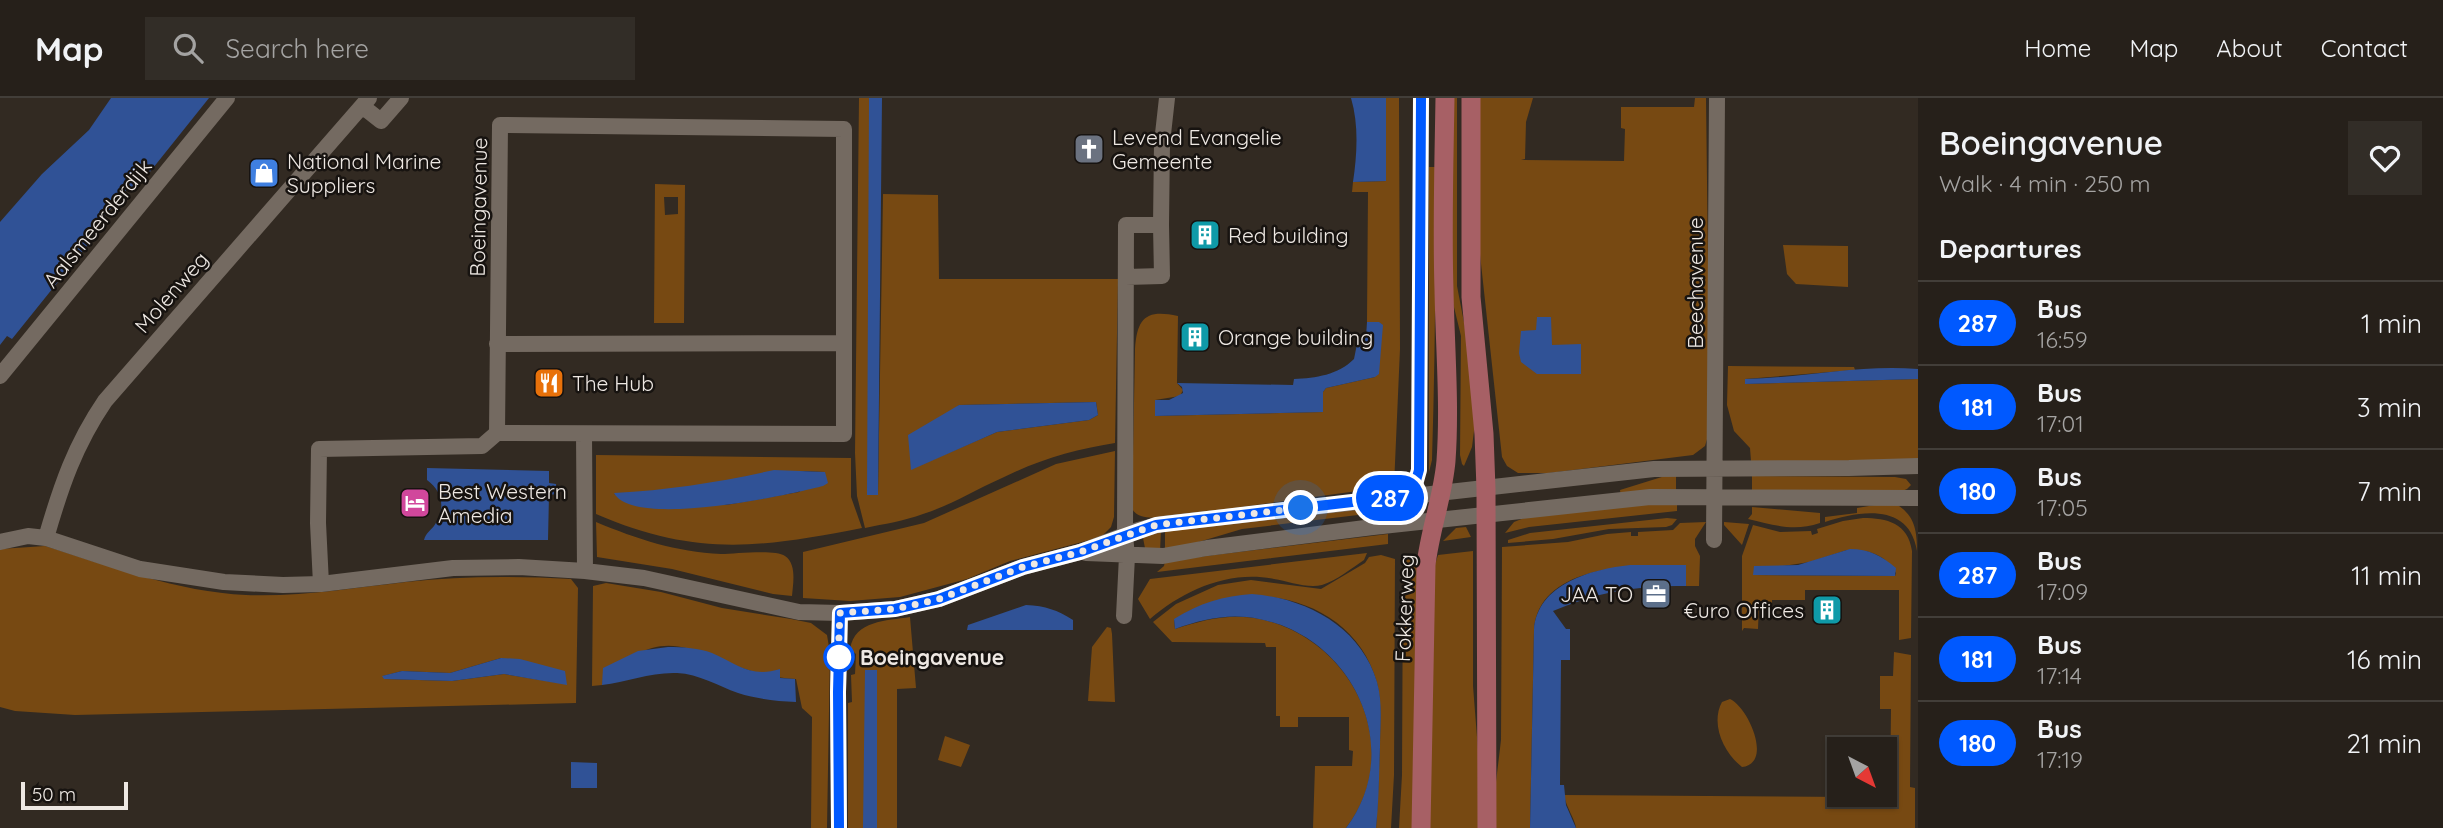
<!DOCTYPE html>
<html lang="en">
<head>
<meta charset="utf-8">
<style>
	body { margin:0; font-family:Quicksand,sans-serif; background:#322d27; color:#f1f3f6; height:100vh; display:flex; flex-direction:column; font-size:26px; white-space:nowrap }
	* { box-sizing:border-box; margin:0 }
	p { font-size:23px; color:#a4a3a2 }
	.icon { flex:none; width:38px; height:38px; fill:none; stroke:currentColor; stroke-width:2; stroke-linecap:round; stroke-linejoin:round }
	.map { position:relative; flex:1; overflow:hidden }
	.sheet { display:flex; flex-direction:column; background:#26201a; width:525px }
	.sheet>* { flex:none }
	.badge { padding:0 14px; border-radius:23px; font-size:24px; line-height:46px }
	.needle { width:46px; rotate:139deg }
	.fabs { position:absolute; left:1827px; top:639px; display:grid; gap:14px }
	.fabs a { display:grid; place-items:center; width:70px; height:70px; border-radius:0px; background:#26201a; box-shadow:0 2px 5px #0004,0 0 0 2px #423e39; font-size:35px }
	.scale { position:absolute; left:21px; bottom:18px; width:107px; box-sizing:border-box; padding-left:7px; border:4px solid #eee8e3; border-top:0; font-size:19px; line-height:24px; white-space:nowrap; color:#eee8e3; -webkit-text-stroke:5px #171310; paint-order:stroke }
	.you { position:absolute; width:35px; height:35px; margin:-18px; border:5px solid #fff; border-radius:50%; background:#1a73e8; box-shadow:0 0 0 10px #1a73e833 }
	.map>.badge { position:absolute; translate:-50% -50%; box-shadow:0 0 0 4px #fff }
	h2 { padding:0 21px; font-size:26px; line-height:63px }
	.round { display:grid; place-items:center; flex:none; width:74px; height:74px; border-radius:0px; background:#322d27 }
	.head { display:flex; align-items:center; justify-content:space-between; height:119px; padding:0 21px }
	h1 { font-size:33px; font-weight:600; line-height:52px }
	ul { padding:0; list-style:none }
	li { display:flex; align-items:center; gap:21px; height:84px; padding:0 21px; border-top:2px solid #423e39 }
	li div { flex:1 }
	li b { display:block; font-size:26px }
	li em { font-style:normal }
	li .badge { min-width:77px; font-weight:700; text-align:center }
	header { display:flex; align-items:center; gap:42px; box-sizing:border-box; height:98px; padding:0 35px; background:#26201a; border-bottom:2px solid #423e39 }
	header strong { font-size:33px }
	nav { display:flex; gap:38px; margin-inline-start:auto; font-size:24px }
	.search { width:490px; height:63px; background:#322d27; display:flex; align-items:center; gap:18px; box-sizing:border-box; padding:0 24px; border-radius:0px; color:#a4a3a2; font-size:26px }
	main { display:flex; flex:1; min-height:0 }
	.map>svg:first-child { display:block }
	.green { fill:#774912; fill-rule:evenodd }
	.water { fill:#305296 }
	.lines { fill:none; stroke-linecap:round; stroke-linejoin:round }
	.minor { stroke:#746a61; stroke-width:16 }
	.major { stroke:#a76065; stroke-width:19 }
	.line-casing { stroke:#fff; stroke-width:16 }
	.line { stroke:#0059ff; stroke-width:10 }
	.walk { stroke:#eee8e3; stroke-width:7; stroke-dasharray:0 12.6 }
	.stop-dot { fill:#fff; stroke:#0059ff; stroke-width:3.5 }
	.labels { text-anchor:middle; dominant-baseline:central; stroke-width:5; stroke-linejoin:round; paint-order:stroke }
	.poi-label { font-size:21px; fill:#eee8e3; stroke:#171310; text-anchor:start }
	.street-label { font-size:21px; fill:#eee8e3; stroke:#171310 }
	.stop-label { font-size:21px; font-weight:bold; fill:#eee8e3; stroke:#171310; text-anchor:start }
</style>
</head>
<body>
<header>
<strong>Map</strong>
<div class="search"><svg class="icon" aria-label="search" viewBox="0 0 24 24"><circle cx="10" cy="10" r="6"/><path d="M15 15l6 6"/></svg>Search here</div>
<nav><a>Home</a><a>Map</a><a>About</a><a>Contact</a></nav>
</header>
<main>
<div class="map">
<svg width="1918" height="730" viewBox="0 0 1918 730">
	<rect width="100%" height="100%" fill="#322a22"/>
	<path class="green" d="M859 0H869L878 396 883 96 938 97 939 181H1118L1115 345C1076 351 1038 362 1002 380 975 392 951 407 923 416 904 423 884 426 865 430L857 398 855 355ZM1096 304 1098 317 1089 322 997 334 911 371 959 307Z
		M1386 0H1399L1400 251 1394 388 1168 419C1156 419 1140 423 1132 411L1135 251C1137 219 1147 211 1178 218L1177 285 1183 292 1180 298 1155 302V318L1322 314 1323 294 1326 290 1375 279 1379 224H1367L1368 94H1352L1353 84 1386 83Z
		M1452 0H1457V188L1467 240 1475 325 1472 349 1464 368 1462 366 1460 357 1461 238 1452 201Z
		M1478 0H1533L1526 24 1525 61 1521 62 1624 63 1625 31 1621 30V9H1694L1695 0H1706L1710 331 1705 348 1693 357 1549 375H1518L1507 368 1502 359 1478 138Z
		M1429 69H1435C1436 167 1435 264 1432 362L1429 374Z
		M655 86 685 87 684 225H654ZM664 99H678V116L665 117Z
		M1783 147 1848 148V189L1796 186 1787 176Z
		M1728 268 1854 269 1855 272 1745 281V286L1918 281V364L1751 363 1750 350 1734 333 1727 307Z
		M1115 353 1114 419 1111 429 1101 439 1010 463 967 481 900 499 850 503 803 500V454L924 425 1056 366Z
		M596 357 851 360V399L862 430C759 450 696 459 596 416ZM805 373 825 374 799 394 726 407 614 396 666 392Z
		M1676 377V393L1621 398 1620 392 1665 378Z
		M1752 378 1895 379 1906 381 1911 387 1907 391 1900 394H1752Z
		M1677 403V413L1529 429 1505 435 1514 424 1529 418Z
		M1390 404V412L1383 414 1242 431 1165 454V432Z
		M1893 404C1914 416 1917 430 1917 453 1909 404 1859 413 1825 424V419L1857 415V410Z
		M1752 409 1820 415V425C1794 434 1774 427 1748 421L1752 416Z
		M1667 420 1677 421 1672 427 1666 429 1609 431 1553 441 1508 445V442L1530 435Z
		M1863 420C1887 420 1908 425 1912 453L1911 540 1899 542V492H1805V502H1772V505H1759L1758 531 1744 530 1742 533V458L1753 427 1780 434 1811 433 1812 437 1818 435 1817 431 1843 423ZM1847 452C1868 451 1885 456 1896 475L1895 478 1754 477 1783 468 1810 464Z
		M596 424C637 441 676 454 721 456 735 456 775 451 785 458 797 466 793 486 792 498L773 496 672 471 597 459Z
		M1706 424 1695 441V448L1700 458 1699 488H1686L1685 467C1637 467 1539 465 1534 532L1530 730H1494L1496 684 1501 642 1502 449 1568 444 1607 436 1631 434V438H1638V434L1673 432 1680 425Z
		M1724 424 1749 426 1742 447 1724 427Z
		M1466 429 1471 439 1443 443 1456 430Z
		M1161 432 1160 454 1145 450 1143 440 1146 436Z
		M1388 436V446L1157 474 1164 468 1165 463Z
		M45 448C110 468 178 494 246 497 301 499 352 490 406 484 460 478 516 478 571 481L578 490 576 605 75 617 15 613 0 609V451ZM501 560 565 580 566 586 504 576 452 583 385 581 383 578 402 573 450 575Z
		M1473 453V588L1480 677V730H1429L1434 470 1438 457Z
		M1367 455 1364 462C1352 470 1336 483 1322 487 1308 491 1288 483 1274 481 1229 472 1184 492 1150 521L1138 501 1150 481Z
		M1381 457 1395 461 1394 677 1391 730H1376C1378 701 1379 673 1380 644 1380 625 1382 604 1377 585 1354 498 1243 475 1174 522L1175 531C1203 522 1230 515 1260 521 1353 541 1407 651 1346 730H1313L1315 668H1352L1353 653 1349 652V619H1298V629H1280V618H1276V549H1266L1265 545 1172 544 1153 524 1176 506 1218 487 1251 482 1321 491 1365 465 1369 459Z
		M1417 459 1414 730H1399L1402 677 1403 463 1404 461Z
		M606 485 661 494 722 510 791 521 811 525 827 537 830 555 827 730H811L812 619 802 610 796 581C778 580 759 576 742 570 714 561 683 541 652 550 636 554 619 569 604 578L602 587 592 588 593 488Z
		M910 519 916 590 897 591V730H848V605L852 604 851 577 855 576 856 556 850 551C855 522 886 523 910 519Z
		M1107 529 1111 530 1112 536 1115 604 1088 603 1092 549Z
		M1894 554 1911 557 1910 689 1915 690V730H1576C1575 721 1566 709 1564 697L1850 699V701H1890L1891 611H1880V578H1893Z
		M1730 601C1749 610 1773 666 1742 669 1724 655 1710 626 1722 604Z
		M945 638 970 647 961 669 938 662Z"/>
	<path class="water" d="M111 0H209L137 90 127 91 92 133 94 139 12 241 7 238 0 247V124L42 76 89 32Z
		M869 0H882L878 397H867Z
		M1351 0H1386V83L1353 84C1357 57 1359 27 1351 0Z
		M1537 219H1551L1552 247 1581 246V276H1537L1521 264 1519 255 1521 233 1536 232Z
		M1367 224H1379L1383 227 1379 276 1375 279 1326 290 1323 294V314L1155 318V302H1169L1183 295 1182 289 1177 285 1293 287 1294 281C1316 280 1338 277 1354 261L1358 241 1366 239Z
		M1918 271V281L1745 286V281C1803 280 1860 266 1918 271Z
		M1096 304 1098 317 1089 322 997 334 911 372 908 337 959 307Z
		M427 370 549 373V385L556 386 557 396 549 397 548 442H424C426 435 430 433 434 428 446 411 443 394 427 382Z
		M774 372 825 374 828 385 823 388C789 397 633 431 614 395 669 392 720 384 774 372Z
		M1850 451C1869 451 1882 458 1896 470L1895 478 1753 477 1754 468 1798 467Z
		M1630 467H1686V488C1639 487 1596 494 1553 513L1566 531H1570V562H1561L1560 687H1564L1566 707 1576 730H1530L1534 532C1537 486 1592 471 1630 467Z
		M1252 496C1306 500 1361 529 1377 584 1383 605 1380 628 1380 649 1379 676 1379 703 1376 730H1346C1406 651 1353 539 1259 521 1230 515 1203 521 1175 531L1174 521C1199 505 1224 498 1252 496Z
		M1026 507C1046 508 1057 512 1073 522V532H967L968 527Z
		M668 549C683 549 699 550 712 555 737 566 751 580 780 571V580L795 581 796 604C776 603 757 601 738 595 718 588 699 576 677 575 651 574 627 584 602 587L603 570 638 553Z
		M501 560 520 561 565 573 567 587 504 576 452 583 384 581 382 578 402 573 450 575Z
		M865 572H877V730H863Z
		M571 664 597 665V690H571Z"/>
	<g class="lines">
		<path class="minor" d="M362 8 381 23 401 0
			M1126 179 1162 178 1161 127
			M497 246 844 245
			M0 278 227 0
			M584 336 585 473
			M46 440C61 388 75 347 105 303L369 0
			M1714 442 1717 0
			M0 444 28 438 46 440 140 471 224 484 283 487 321 486 453 470 519 469 585 473 644 480 799 514 840 515 895 511 939 501 1023 469 1080 454 1138 432 1162 426 1654 371 1849 370 1918 368
			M1086 455 1163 458 1207 450 1373 429 1650 399 1918 400
			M321 486 318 425 319 351 482 348 497 335 844 336V31L500 27 497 335
			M1124 518 1127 458 1125 438 1126 127H1161L1162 45 1167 0
			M839 730 838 594 840 515"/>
		<path class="major" d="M1471 0V199L1484 336 1486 391 1487 730
			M1421 730 1426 467C1430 432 1443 398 1446 363 1450 306 1445 249 1444 192 1442 128 1444 64 1445 0"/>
	</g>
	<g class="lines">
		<g class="line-casing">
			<path id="line" d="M839 730 838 594 840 515 895 511 939 501 1023 469 1080 454 1156 427 1412 397 1419 372 1421 0"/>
		</g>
		<use href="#line" class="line"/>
		<path class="walk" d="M839 559 838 562 840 515 895 511 939 501 1023 469 1080 454 1156 427 1301 410"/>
	</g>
	<defs>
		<g id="church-square" transform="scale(1.575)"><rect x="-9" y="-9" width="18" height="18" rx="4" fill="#6b7280" stroke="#171310"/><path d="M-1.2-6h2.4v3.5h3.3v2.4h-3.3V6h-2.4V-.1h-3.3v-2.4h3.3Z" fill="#fff"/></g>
		<g id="shop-square" transform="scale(1.575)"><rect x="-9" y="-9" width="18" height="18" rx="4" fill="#3f7fe0" stroke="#171310"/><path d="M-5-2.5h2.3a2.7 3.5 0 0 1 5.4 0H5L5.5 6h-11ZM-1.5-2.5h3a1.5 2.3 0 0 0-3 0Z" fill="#fff"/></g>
		<g id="building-square" transform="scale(1.575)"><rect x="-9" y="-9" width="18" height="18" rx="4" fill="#0f9aa8" stroke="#171310"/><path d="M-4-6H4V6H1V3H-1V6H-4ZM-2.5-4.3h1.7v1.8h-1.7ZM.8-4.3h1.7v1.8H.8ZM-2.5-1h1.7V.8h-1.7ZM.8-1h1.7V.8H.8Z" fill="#fff"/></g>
		<g id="restaurant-square" transform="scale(1.575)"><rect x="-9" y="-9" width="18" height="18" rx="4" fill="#e8710a" stroke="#171310"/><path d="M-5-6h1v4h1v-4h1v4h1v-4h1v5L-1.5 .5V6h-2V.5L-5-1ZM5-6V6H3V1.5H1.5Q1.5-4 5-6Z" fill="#fff"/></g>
		<g id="hotel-square" transform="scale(1.575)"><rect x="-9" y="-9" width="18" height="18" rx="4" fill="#d1479c" stroke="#171310"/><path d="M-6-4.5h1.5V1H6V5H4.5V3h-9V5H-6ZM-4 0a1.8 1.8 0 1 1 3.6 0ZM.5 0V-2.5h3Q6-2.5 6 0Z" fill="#fff"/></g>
		<g id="office-square" transform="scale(1.575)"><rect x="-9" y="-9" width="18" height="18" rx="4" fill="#5c6f8a" stroke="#171310"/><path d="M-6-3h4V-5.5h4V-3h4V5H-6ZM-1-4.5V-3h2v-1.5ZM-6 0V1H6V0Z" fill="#fff"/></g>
	</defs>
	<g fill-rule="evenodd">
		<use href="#church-square" x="1089" y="51"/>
		<use href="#shop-square" x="264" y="75"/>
		<use href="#building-square" x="1205" y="137"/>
		<use href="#building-square" x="1195" y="239"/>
		<use href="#restaurant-square" x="549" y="285"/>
		<use href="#hotel-square" x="415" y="405"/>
		<use href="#office-square" x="1656" y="496"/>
		<use href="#building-square" x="1827" y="512"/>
	</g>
	<circle class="stop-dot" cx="839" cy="559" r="14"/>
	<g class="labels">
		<g class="poi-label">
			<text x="1112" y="39">Levend Evangelie<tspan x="1112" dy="24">Gemeente</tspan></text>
			<text x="287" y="63">National Marine<tspan x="287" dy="24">Suppliers</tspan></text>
			<text x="1228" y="137">Red building</text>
			<text x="1218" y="239">Orange building</text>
			<text x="572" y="285">The Hub</text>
			<text x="438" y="393">Best Western<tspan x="438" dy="24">Amedia</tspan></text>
			<text x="1633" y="496" text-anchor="end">JAA TO</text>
			<text x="1804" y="512" text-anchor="end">€uro Offices</text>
		</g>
		<g class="street-label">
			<text transform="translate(478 109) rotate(-89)">Boeingavenue</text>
			<text transform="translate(97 125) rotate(-51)">Aalsmeerderdijk</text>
			<text transform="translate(1695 185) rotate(-90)">Beechavenue</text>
			<text transform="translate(171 194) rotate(-49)">Molenweg</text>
			<text transform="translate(1404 510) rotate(-88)">Fokkerweg</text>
		</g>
		<g class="stop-label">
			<text x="860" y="559">Boeingavenue</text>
		</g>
	</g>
</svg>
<div class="fabs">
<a><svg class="needle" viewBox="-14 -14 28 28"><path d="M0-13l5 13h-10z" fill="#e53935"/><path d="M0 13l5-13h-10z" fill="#a4a3a2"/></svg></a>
</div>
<div class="scale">50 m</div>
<div class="you" style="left:1301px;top:410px"></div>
<b class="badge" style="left:1390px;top:400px;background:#0059ff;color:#fff">287</b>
</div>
<section class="sheet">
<div class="head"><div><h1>Boeingavenue</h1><p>Walk · 4 min · 250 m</p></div><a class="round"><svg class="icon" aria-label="heart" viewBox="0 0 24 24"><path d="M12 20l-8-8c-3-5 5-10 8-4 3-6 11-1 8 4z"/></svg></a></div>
<h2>Departures</h2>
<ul>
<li><span class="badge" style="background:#0059ff;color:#fff">287</span><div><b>Bus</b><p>16:59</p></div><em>1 min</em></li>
<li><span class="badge" style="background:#0059ff;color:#fff">181</span><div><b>Bus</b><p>17:01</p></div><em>3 min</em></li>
<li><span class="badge" style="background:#0059ff;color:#fff">180</span><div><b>Bus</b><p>17:05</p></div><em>7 min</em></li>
<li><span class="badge" style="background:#0059ff;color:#fff">287</span><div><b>Bus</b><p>17:09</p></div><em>11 min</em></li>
<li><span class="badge" style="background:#0059ff;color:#fff">181</span><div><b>Bus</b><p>17:14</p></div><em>16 min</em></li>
<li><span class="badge" style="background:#0059ff;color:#fff">180</span><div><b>Bus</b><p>17:19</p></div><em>21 min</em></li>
</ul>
</section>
</main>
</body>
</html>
